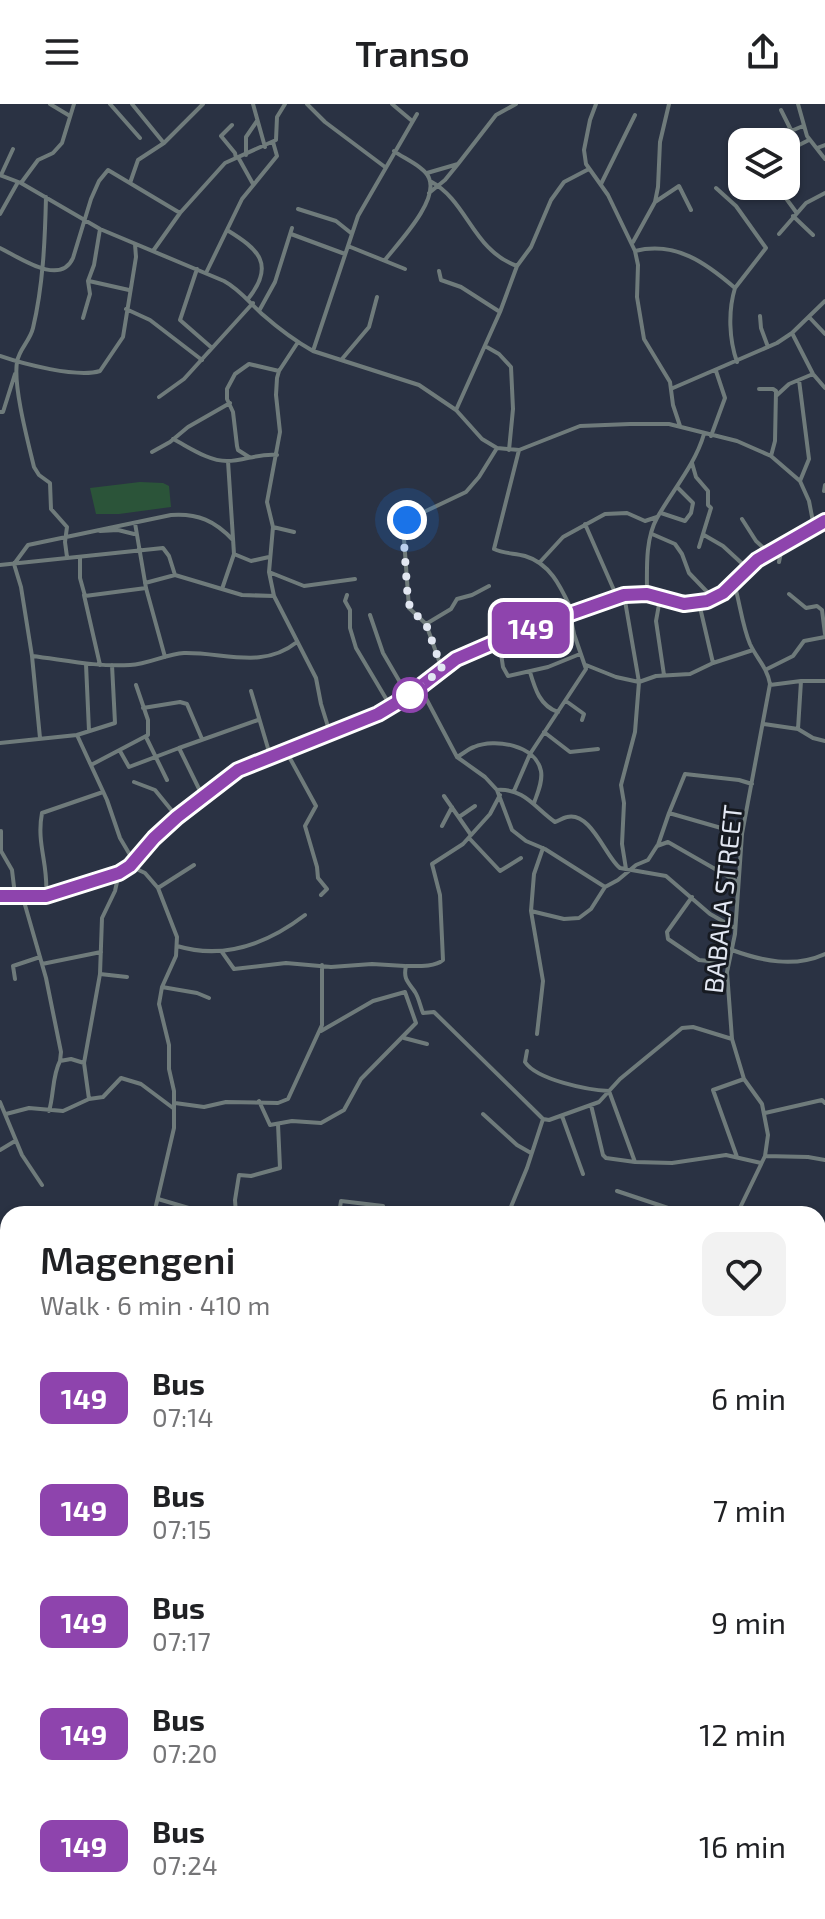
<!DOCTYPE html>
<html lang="en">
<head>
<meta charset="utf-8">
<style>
	body { margin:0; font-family:"Exo 2",sans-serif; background:#f2f2f2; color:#202124; height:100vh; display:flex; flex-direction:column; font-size:30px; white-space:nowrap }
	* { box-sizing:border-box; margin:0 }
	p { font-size:26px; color:#757577 }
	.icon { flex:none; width:44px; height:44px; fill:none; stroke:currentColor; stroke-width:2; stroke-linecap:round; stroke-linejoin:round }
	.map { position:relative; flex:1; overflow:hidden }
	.side { position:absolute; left:0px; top:1102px; width:826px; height:714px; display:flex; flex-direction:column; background:#fff; border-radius:24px 24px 0 0; box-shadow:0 2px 6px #0004 }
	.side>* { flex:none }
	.badge { padding:0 16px; border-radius:12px; font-size:28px; line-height:52px }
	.buttons { position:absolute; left:728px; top:24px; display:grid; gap:16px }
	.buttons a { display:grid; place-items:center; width:72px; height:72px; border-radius:16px; background:#fff; box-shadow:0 2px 6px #0004; font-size:40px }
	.you { position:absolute; width:40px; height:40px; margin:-20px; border:6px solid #fff; border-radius:50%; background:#1a73e8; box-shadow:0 0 0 12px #1a73e833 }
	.map>.badge { position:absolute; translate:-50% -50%; box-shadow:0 0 0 4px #fff }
	.round { display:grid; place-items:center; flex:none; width:84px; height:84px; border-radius:16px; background:#f2f2f2 }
	.head { display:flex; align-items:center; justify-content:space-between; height:136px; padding:0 40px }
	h1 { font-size:38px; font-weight:600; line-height:60px }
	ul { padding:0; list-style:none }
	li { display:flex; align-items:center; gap:24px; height:112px; padding:0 40px }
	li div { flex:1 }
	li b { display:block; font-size:30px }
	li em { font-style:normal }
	li .badge { min-width:88px; font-weight:700; text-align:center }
	header { display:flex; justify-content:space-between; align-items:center; height:104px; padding:0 40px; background:#fff; font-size:36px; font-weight:600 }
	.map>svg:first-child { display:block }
	.green { fill:#2b5439 }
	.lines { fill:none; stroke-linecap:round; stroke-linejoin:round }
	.stream { stroke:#378ca0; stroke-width:2 }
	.river { stroke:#378ca0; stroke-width:6 }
	.minor { stroke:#6f7b7b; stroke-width:4 }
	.major { stroke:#abc4c3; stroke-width:6 }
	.line-casing { stroke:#fff; stroke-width:18 }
	.line { stroke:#8e44ad; stroke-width:12 }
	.walk { stroke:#e2e7f2; stroke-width:8; stroke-dasharray:0 14.4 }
	.stop-dot { fill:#fff; stroke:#8e44ad; stroke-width:4 }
	.labels { text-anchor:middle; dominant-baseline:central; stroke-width:6; stroke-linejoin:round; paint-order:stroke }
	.street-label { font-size:26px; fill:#e2e7f2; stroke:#161a21 }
</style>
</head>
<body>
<header><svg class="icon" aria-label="menu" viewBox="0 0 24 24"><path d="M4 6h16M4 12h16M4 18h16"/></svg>Transo<svg class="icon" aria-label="share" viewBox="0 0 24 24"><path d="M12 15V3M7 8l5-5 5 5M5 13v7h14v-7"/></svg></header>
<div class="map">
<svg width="825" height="1815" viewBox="0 0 825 1815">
	<rect width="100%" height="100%" fill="#2a3243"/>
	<path class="green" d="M140 378 163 379 169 382 171 403 119 410H96L90 384Z"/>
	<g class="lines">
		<path class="stream" d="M825 1308 823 1312 825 1323
			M821 1338 825 1331"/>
		<path class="river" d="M0 1614 8 1616
			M307 1808 311 1813 321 1815"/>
		<path class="minor" d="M50 0 70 12
			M110 0 140 34
			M132 0 163 38
			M253 0 265 43
			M307 0 325 18 385 63
			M392 0 411 16
			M596 0 590 16 584 46 586 60 608 91 635 147 638 161 637 193 644 235 670 278 673 301 680 322
			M798 0 807 32 825 55
			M781 6 791 26
			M232 21 221 32 235 49 236 54
			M765 38 803 22
			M793 44 809 36
			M817 44 825 41
			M246 51V33L257 17
			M238 53 253 80
			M427 69 458 60 496 11 516 0
			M0 71 21 79 100 125 224 177C239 185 249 198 262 210 278 224 295 237 313 247L419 281 456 306 482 335 497 344 519 346 580 322 630 320H669L737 337 771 352 800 377 809 397 814 423
			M1 71 13 45
			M430 77C468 97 472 146 517 162
			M21 79 38 56 53 49 62 39 74 0
			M130 79 138 56 164 39 203 0
			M601 80 635 11
			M777 82 796 108
			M716 84 736 102 766 144 735 184C728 207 729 235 737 258
			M429 89 445 76 458 60
			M46 93C45 137 43 182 33 224 30 237 19 245 17 258 13 282 28 338 34 363L39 371 50 379 51 405 67 423 65 438 67 453
			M655 98 679 82 691 106
			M298 105 336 117 351 129
			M0 110 18 78
			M793 112 813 131
			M227 126C258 145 276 160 248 195
			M291 130 345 150
			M779 130 806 99 825 89
			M633 138 655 98 658 83 660 38 669 0
			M348 142 405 165
			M0 144C19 153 60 183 73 154L91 95 99 77 108 66 180 109
			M153 147 180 109 225 59 276 36 277 13 285 0
			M635 147C676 137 706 159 735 184
			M385 156C398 139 439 97 429 74 425 63 403 54 394 47
			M197 165 180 216 212 244
			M439 167 441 176 461 183 500 208
			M206 169 242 95 277 52 273 38
			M89 177 129 186
			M126 205 150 216 202 256
			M259 207 275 178 292 124
			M760 212 761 224 768 243
			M83 214 90 190 88 177 94 161 100 125
			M810 214 825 230
			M792 229 813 270 825 284
			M298 238 279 267 277 274 276 291 280 328 267 398 273 423 269 468 274 492 316 574 321 600 330 629
			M485 242 499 250 511 263 513 305 509 346
			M313 247 358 112 417 10
			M0 252C23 260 77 274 100 267L123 233 136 153 135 140
			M342 255 369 223 377 193
			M799 276 809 355 800 377
			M673 284 777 239 792 229 825 197
			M759 285H773L776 287 775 337 771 352
			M776 292 789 280 813 270
			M159 293 184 275 253 199
			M456 306 500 208 517 162 531 143 551 96 564 78 587 66
			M0 308H3L15 270
			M711 332 725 294 716 267
			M173 335C189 343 208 357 227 357 244 357 259 349 277 351
			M519 346 494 445C504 450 515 449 525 452 552 460 562 486 573 509
			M152 348 170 338 188 323 230 299
			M249 353 238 346 237 342 233 308 227 295V285L235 270 249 260 279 267
			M692 359 696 373 708 387V401L711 404 699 443
			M824 387 825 381
			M661 409 685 417 691 409 693 399 677 383
			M742 415 756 437 769 449
			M135 419 146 484 165 553
			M585 420 617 493
			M273 423 294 428
			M100 427 118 426 134 430
			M652 430 675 440 682 450 689 469 713 494
			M704 431 723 442 748 465
			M234 450 251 457 269 453
			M80 453V474L85 492 146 484
			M540 458 563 433 605 410 627 409 645 417 657 413
			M779 458 782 443
			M14 460 28 441 171 411C198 409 215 417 233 436
			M14 460 21 483 32 552 40 634
			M0 461 163 444 169 452 175 471 242 491 274 492
			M269 468 304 482 355 475
			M145 479 175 471
			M734 479C740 499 742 521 750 540 757 555 767 563 770 580L742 730 735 830 727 868 732 935 744 975 762 1000 768 1031 765 1052 737 1110
			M222 485 234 450 228 357
			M647 490C647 466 645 435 657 414 672 387 695 361 704 330
			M789 490 806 504 817 502 822 506 825 530
			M84 491 100 561
			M347 491 345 497 350 506V524L356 544 391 603
			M624 491 639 578 635 628 621 681 624 699 622 740 626 765
			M660 495 656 517 664 571
			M699 499 713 559
			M370 511 383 549 408 592
			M426 520 451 505 457 495 472 491 489 482
			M499 536 503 563 508 572 548 563 580 550
			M32 552C65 556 96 563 130 561 149 560 166 550 184 549 224 548 262 566 297 538
			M86 560 89 627
			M586 561 616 573 639 578 656 572 690 570 713 559 753 546
			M442 565 426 520 409 504 403 421 407 416 466 388 479 373 497 344
			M767 565 793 552 804 537 825 533
			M530 568C535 585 540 602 558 608
			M770 581 801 577
			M420 583 457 653 485 673 497 686 512 726 526 737 545 745 605 783
			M251 587 270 651
			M566 597 584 610 582 616
			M143 604 180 598 187 600 202 635
			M764 620 798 625 813 634 825 637
			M798 625 801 577H825
			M544 628 570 648 598 645
			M77 631 115 619 112 561
			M146 633 167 676
			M0 639 77 631 107 696 120 734 133 756
			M179 644 258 616
			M120 647 129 663 179 644 203 693
			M286 647 316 702 305 722 317 763 318 774 327 785 321 791
			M457 653C463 650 468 645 474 643 495 634 536 641 541 667 543 678 537 690 534 699
			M91 661 148 631V616L136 581
			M134 678 155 686 177 713
			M497 686C524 684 535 704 555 718 559 717 562 714 567 713 591 707 606 754 620 764L666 772 710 810 735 824
			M514 687 530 650 586 565 574 530 570 510
			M500 691 490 710 463 740 432 760 440 791 443 856C435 863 418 862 406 862 403 875 408 878 415 888 419 894 420 902 423 909L434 908 537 1009 543 1015 549 1016 599 998 620 975 682 924 693 923 732 935
			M444 692 471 731
			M669 709 685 670 739 676 752 680
			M459 713 475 702
			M442 722 452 703
			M1 727V747L12 766 15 791
			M469 734 500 767 521 754
			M658 741 669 709 742 730
			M130 762 145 769 158 784 177 833 176 852 162 883 159 900 169 941V965L174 987V1024L154 1110
			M158 784 194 761
			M46 792C49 761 36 740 42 709L103 688
			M692 793 667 828 668 835 699 856 728 859
			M23 794 46 874 61 948 60 957
			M531 807 564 815 579 814 591 805 605 783 618 776 636 761 648 756 657 742 668 738 736 777
			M177 842C224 856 267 840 305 811
			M732 846C762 857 794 864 825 850
			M222 848 234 865 286 859 331 863 372 860 405 862
			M42 860 101 848
			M100 870 127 873
			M15 875 13 862 40 853
			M162 883 197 889 209 894
			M321 927 373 897 405 888
			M537 930 543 877 531 807 534 770 543 744
			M404 934 427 940
			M527 947 525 958C537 976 588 986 609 987L635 1058 672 1059 726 1051 761 1059
			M89 995 84 959 100 870 102 814 115 787 119 769
			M259 997 270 1021 292 1017 321 1019 344 1006 361 975 416 919 405 888
			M0 998 22 1051 42 1081
			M175 999 204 1003 226 998 278 999 288 995 322 921V861
			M591 1001 603 1051 606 1054 635 1058
			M49 1007C54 991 52 972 60 957L71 955 84 959
			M765 1009 822 996 825 999
			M6 1010 29 1004 63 1007 89 995 103 993 121 974 141 980 173 1004
			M483 1010 517 1041 531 1049
			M562 1012 583 1070
			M0 1046 15 1037
			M765 1052 808 1053 825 1056
			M737 1053 713 986 744 975
			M617 1087 668 1104
			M158 1095 209 1110
			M236 1110 235 1096 239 1071 251 1072 280 1064 278 1020
			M339 1110 341 1097 383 1102
			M508 1110 527 1064 543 1015
			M0 1176 8 1178
			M818 1180 825 1179
			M0 1217 8 1205
			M818 1227 825 1225
			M0 1253 8 1246
			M818 1286 825 1291
			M0 1366 8 1362
			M0 1381 8 1403
			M818 1393 825 1380
			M818 1427 825 1432
			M0 1534 8 1530
			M818 1609 825 1607
			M0 1703 8 1700
			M0 1753 8 1755
			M818 1774 825 1754
			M818 1787 825 1791
			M0 1807 1 1815
			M407 1808 410 1815
			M485 1808 487 1815
			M517 1808 519 1815
			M563 1808 564 1815
			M711 1808 712 1815
			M29 1815H54
			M66 1815 68 1808
			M113 1815 117 1808
			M145 1815 147 1808
			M220 1815 227 1808
			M539 1815V1808
			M575 1815 595 1808
			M645 1815 646 1808
			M657 1815H694
			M784 1815 785 1808"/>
		<path class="major" d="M0 792H46L124 766 177 713 238 666 378 610 408 592 456 555 516 529 624 491 647 490 684 500 707 497 723 489 757 456 825 417"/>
	</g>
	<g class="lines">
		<g class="line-casing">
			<path id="line" d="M0 792H46L119 769 130 762 154 734 177 713 238 666 378 610 408 592 456 555 516 529 624 491 647 490 684 500 707 497 723 489 757 456 825 417"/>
		</g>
		<use href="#line" class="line"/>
		<path class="walk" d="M407 416 403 423 408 498 413 508 426 520 442 565 408 592 410 591"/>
	</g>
	<circle class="stop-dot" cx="410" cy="591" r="16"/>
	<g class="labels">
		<g class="street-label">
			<text transform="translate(722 795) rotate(-84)">BABALA STREET</text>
		</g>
	</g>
</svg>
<div class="buttons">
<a><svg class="icon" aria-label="layers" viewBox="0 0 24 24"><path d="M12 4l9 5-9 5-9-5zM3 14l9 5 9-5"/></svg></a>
</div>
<div class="you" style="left:407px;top:416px"></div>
<b class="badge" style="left:531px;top:524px;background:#8e44ad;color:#fff">149</b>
<section class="side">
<div class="head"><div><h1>Magengeni</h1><p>Walk · 6 min · 410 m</p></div><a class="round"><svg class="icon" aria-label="heart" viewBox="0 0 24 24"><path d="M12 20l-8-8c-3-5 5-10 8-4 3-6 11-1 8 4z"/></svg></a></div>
<ul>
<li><span class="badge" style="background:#8e44ad;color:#fff">149</span><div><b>Bus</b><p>07:14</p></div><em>6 min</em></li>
<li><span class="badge" style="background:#8e44ad;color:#fff">149</span><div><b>Bus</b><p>07:15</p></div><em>7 min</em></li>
<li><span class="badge" style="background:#8e44ad;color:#fff">149</span><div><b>Bus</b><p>07:17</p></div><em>9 min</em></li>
<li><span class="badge" style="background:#8e44ad;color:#fff">149</span><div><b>Bus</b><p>07:20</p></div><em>12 min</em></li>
<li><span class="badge" style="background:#8e44ad;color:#fff">149</span><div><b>Bus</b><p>07:24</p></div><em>16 min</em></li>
</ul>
</section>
</div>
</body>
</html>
